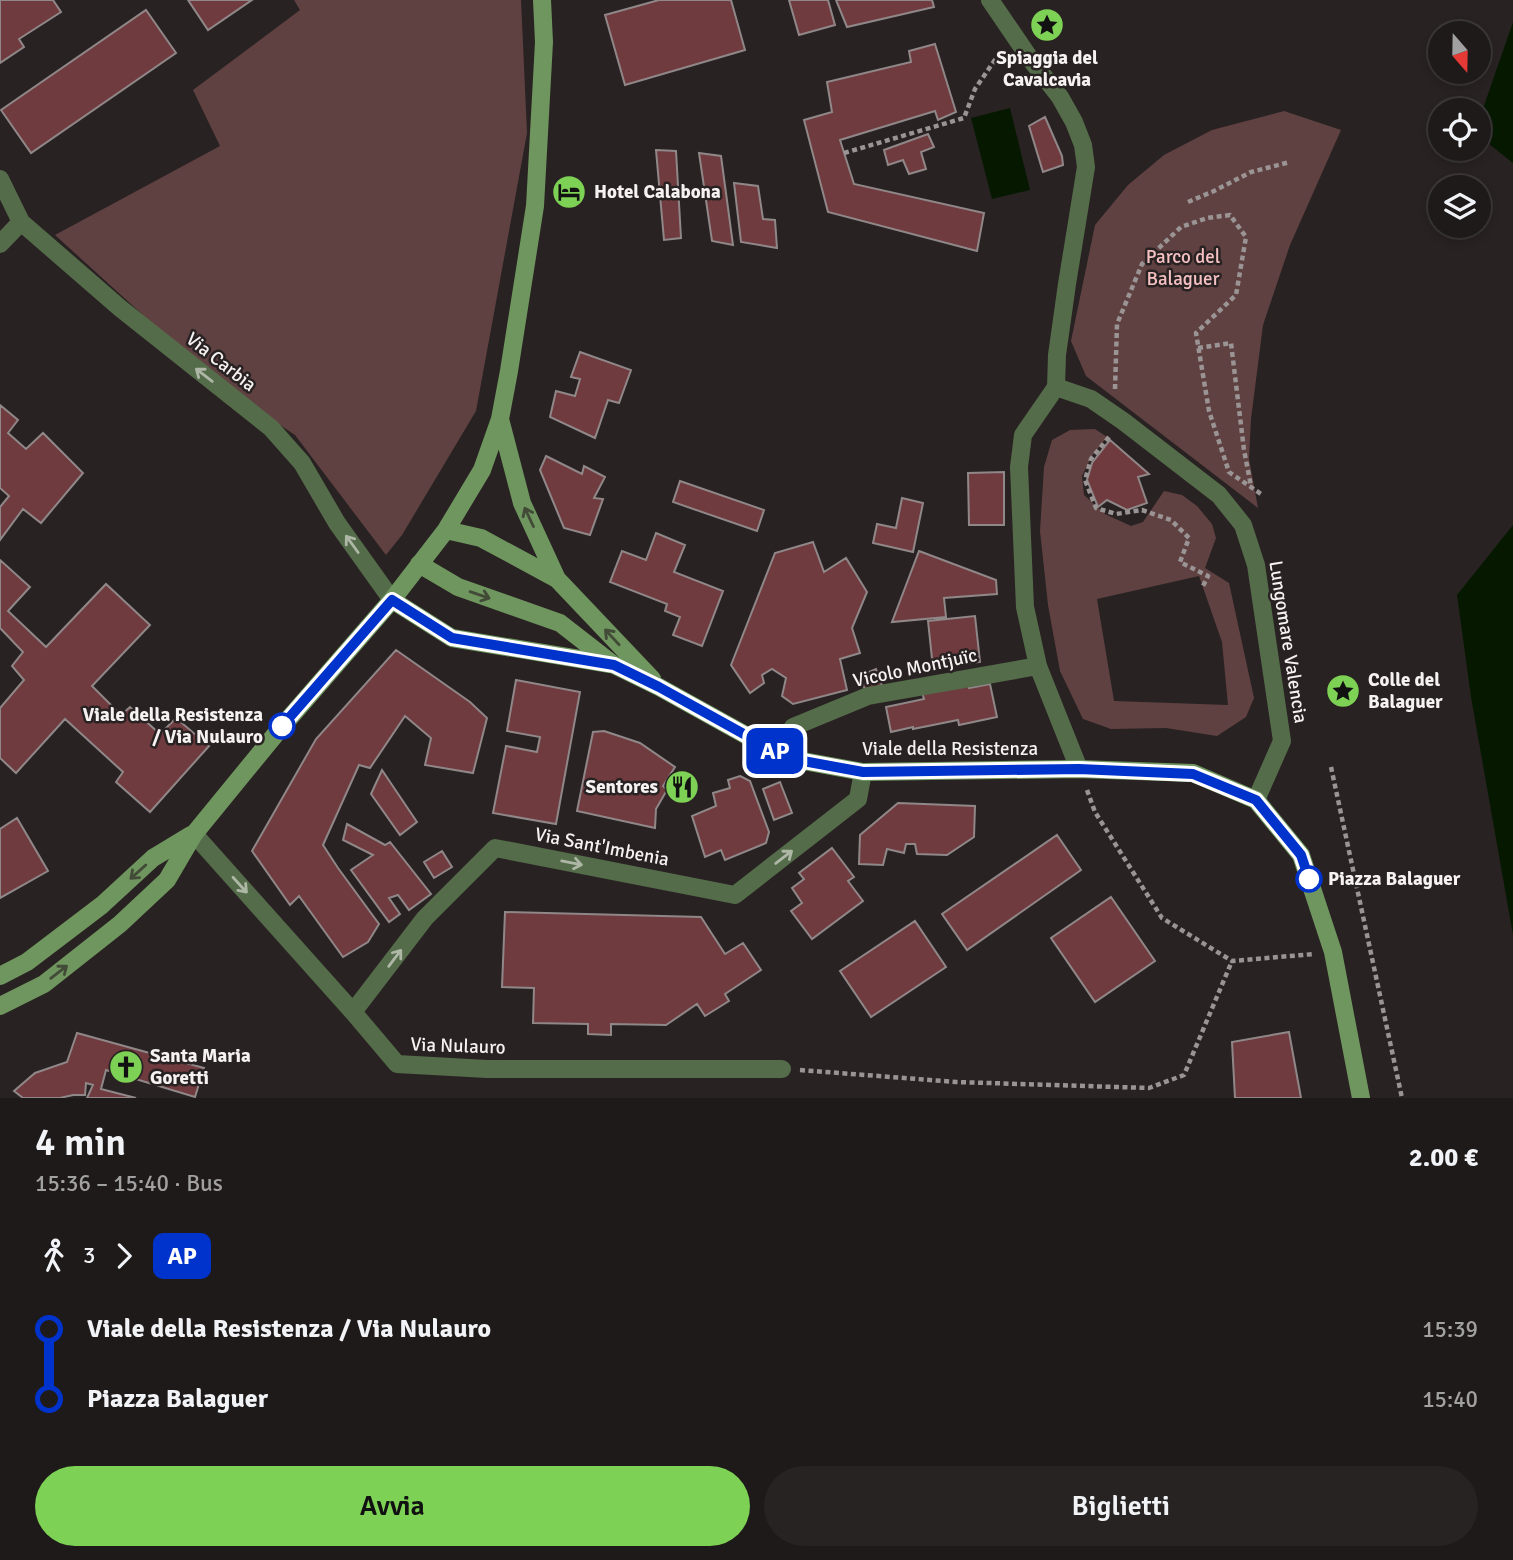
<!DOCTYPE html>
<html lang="it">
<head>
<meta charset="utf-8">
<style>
	body { margin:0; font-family:Signika,sans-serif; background:#272323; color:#f1f3f6; height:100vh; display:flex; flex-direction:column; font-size:26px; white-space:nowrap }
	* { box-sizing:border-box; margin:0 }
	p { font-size:23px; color:#a1a1a2 }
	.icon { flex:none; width:38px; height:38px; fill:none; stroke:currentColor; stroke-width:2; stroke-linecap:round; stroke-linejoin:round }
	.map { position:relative; height:1098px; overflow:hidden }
	.sheet { display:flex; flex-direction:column; background:#1f1a1a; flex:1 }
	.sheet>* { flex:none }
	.badge { padding:0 14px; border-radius:10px; font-size:24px; line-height:46px }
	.needle { width:46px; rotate:160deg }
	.tools { position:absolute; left:1428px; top:21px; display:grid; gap:14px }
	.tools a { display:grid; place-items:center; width:63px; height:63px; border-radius:50%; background:#1f1a1a; box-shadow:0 4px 10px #0003,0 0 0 2px #3c3839; font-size:35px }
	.map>.badge { position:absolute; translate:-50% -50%; box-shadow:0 0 0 4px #fff }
	.legs { display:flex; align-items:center; gap:10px; height:77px; padding:0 35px; font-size:23px }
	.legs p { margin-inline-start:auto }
	.overview { display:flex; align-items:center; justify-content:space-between; height:119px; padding:0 35px }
	h1 { font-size:38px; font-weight:600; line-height:52px }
	.primary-button { display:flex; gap:14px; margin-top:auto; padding:14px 35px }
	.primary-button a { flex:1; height:80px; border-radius:42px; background:#7dd154; color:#111; font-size:28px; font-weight:600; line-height:80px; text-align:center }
	.primary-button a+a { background:#272323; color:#f1f3f6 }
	ul { padding:0 35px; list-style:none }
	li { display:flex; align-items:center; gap:24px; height:70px; font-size:26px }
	li i { display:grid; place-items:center; width:10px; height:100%; margin:0 9px; background:currentColor }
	li i::after { content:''; width:18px; height:18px; margin:-9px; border:5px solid; border-radius:50%; background:#1f1a1a }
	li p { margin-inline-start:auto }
	li:first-child i { background:linear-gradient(#0000 50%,currentColor 0) }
	li:last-child i { background:linear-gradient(currentColor 50%,#0000 0) }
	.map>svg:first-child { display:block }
	.green { fill:#604142; fill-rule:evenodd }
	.water { fill:#061900 }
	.building { fill:#6f3b3f; stroke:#908788; stroke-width:2 }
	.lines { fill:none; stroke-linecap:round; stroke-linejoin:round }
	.path { stroke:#9a9494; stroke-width:4.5; stroke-dasharray:5 3.5; stroke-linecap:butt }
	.street { stroke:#546c4a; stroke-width:18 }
	.secondary { stroke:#6f965f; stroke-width:18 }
	.oneway { stroke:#aeb6a6 }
	.oneway2 { stroke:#424b37 }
	.line-1-casing { stroke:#fff; stroke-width:16 }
	.line-1 { stroke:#03c; stroke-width:10 }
	.stop-1-dot { fill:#fff; stroke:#03c; stroke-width:3.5 }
	.labels { text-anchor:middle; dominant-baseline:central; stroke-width:5; stroke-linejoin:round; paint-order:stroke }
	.poi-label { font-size:19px; font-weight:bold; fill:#f7f2f2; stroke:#292222; text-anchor:start }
	.park-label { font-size:19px; fill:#f6c1c3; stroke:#292222 }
	.street-label { font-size:19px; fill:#f7f2f2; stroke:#292222 }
	.stop-label { font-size:19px; font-weight:bold; fill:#f7f2f2; stroke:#292222; text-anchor:end }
</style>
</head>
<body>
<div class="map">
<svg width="1513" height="1098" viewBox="0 0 1513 1098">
	<rect width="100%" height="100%" fill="#292222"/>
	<path class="green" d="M294 0H521L527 133 476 411 402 535 386 555 295 435 221 386 55 235 220 146 193 90 300 10Z
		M1284 111 1341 130 1290 245 1263 325 1251 419 1249 459 1258 508 1086 376 1071 341 1095 225 1128 185 1164 155 1212 130Z
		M1095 429 1107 437 1092 456 1082 476 1084 495 1105 514 1131 526 1143 522 1164 491 1182 495 1197 506 1212 524 1216 538 1205 568 1229 583 1254 698 1246 717 1217 736 1166 728 1111 729 1083 719 1060 671 1048 605 1040 531 1044 467 1052 440 1070 430ZM1199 576 1222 642 1228 705 1114 701 1097 599Z"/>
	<path class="water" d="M1513 22V163L1479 136V120Z
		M1010 108 1030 190 992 199 971 118Z
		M1513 525V935L1471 697 1457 595Z"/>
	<path class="building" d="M0 0H53L61 12 19 39 24 47 0 63Z
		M188 0H252L208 30Z
		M659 0H731L745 50 625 85 605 15Z
		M789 0H828L835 25 799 35Z
		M836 0H932L934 7 847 27Z
		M146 10 176 53 31 153 1 110Z
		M935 44 956 112 938 120 935 111 840 140 854 184 984 213 977 251 828 212 804 120 832 112 827 82 911 62 909 51Z
		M1045 117 1062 156 1063 165 1043 172 1029 126Z
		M928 134 934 147 921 152 926 169 909 174 903 160 888 165 884 150Z
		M656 150 676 151 681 238 664 240Z
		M699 153 721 156 733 245 712 241Z
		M734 183 758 186 763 219 775 220 777 248 741 242Z
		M580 352 631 370 619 403 608 400 595 438 550 417 556 391 575 396 580 379 571 377Z
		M0 405 18 420 8 433 26 449 43 433 83 473 41 523 23 509 0 540V507L9 496 0 488Z
		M1110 440 1149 474 1138 477 1147 503 1127 510 1107 500 1098 507 1087 480 1092 463Z
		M546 456 582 474 584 466 605 477 594 498 603 499 590 535 564 528 540 470Z
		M1004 472V525H969L968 473Z
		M680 481 764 510 757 531 673 502Z
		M902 498 923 503 913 552 873 543 877 524 896 528Z
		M656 533 685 545 674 572 723 591 702 646 673 635 680 617 665 611 667 604 610 582 622 551 646 560Z
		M813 542 824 572 846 558 867 592 852 628 860 653 840 659 847 690 793 704 782 696 786 678 772 669 762 675 764 683 750 693 731 665 775 553Z
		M919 551 996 580 997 594 944 598 946 617 892 622Z
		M0 560 30 587 8 611 46 647 106 584 150 625 92 686 121 715 130 707 160 734 176 718 209 746 150 812 116 782 123 772 65 719 16 773 0 758V708L24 680 12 666 23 652 0 628Z
		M975 616 980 662 933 668 928 621Z
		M396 650 470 702 487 718 473 773 425 765 431 738 405 716 370 768 359 765 323 845 338 868 379 924 368 942 343 957 299 896 290 905 252 851 316 739Z
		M876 669 882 685 866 692 859 676Z
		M516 680 580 692 556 824 493 813 506 746 537 752 540 737 507 731Z
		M968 682 969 688 990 684 997 717 959 725 958 720 913 729V727L891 732 886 707 924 699 922 692Z
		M604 731 640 743 675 767 663 786 667 790 656 809 655 828 577 811 593 732Z
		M382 770 417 822 400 835 371 794Z
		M740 776 750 781 769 832 766 843 725 860 721 850 705 857 692 816 716 806 713 793 730 788 728 780Z
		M780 782 792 813 774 820 763 789Z
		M898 803 975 806 974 837 947 855 917 854 915 844H906L904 853 887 849 883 865 859 864 860 835Z
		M17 818 48 871 0 898V829Z
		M347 824 385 845 390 842 431 894 409 910 398 895 389 898 400 914 389 922 351 870 373 855 343 840Z
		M1057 835 1081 870 967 950 942 914Z
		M832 848 854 877 848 881 863 901 812 939 791 911 802 903 792 888 804 879 799 873Z
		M442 851 452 867 434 878 424 862Z
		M1111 897 1155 961 1095 1002 1051 938Z
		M505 912 701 917 725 954 743 943 761 970 725 994 729 1001 705 1016 697 1004 666 1025 611 1024V1035L588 1034V1024L533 1023 534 988 502 987Z
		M915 921 946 967 871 1017 840 971Z
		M1289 1032 1301 1098H1235L1232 1042Z
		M77 1033 204 1068 195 1097 106 1070 101 1089 136 1098H87L93 1085 86 1083 85 1095H73L60 1098H23L14 1091 35 1073 67 1062Z"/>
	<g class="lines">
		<path class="path" d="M844 153 964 118 975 89 1001 51
			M1188 202 1214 191 1251 172 1290 162
			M1198 348 1231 343 1244 450 1251 486
			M1115 389 1117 324 1142 264 1181 227 1207 218 1230 215 1246 237 1236 295 1196 333 1209 411 1229 472 1261 494
			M1109 437 1091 459 1085 480 1096 508 1116 514 1142 510 1171 520 1189 538 1180 562 1208 576 1203 586
			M1331 767 1402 1098
			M1087 790 1095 812 1162 918 1232 961 1314 954
			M800 1070 956 1082 1149 1088 1184 1075 1232 961"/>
		<path class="street" d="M990 0 1031 60 1060 97 1074 122 1083 145 1086 167 1067 284 1057 355 1056 387 1023 435 1019 467 1025 607 1038 666 1079 769
			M0 179 21 222 120 308 271 428 302 463 337 523 392 600
			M0 244 21 222
			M1056 387 1091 399 1123 421 1219 495 1243 525 1256 565 1282 741 1256 800
			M778 753 793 727 868 696 1038 666
			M194 834 353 1012 397 1064 487 1069H782
			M353 1012 425 918 495 848 735 895 858 799 863 772"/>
		<path class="secondary" d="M500 419 522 503 557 579
			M446 530 481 538 557 579 652 679
			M419 564 458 587 560 623 614 665 659 687 787 758 863 772 1079 769 1193 773 1256 800 1301 855 1333 952 1361 1098
			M392 600 452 638 610 664
			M0 976 27 962 102 905 153 858 191 835
			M0 1006 44 984 120 924 167 880 194 834 279 730 392 600 446 530 482 470 500 419 509 371 535 206 544 42 542 0"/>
	</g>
	<defs><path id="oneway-shaft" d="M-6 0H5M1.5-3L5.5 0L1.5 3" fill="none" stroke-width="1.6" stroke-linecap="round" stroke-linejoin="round" transform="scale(1.75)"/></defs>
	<g class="oneway">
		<use href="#oneway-shaft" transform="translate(204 375) rotate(-142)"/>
		<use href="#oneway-shaft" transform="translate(352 544) rotate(-126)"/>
		<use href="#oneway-shaft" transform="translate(784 857) rotate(-38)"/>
		<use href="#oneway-shaft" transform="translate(572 863) rotate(11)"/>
		<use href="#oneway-shaft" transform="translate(240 885) rotate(48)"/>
		<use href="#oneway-shaft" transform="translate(395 958) rotate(-53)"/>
	</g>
	<g class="oneway2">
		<use href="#oneway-shaft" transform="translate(529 517) rotate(-115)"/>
		<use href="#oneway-shaft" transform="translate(480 595) rotate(19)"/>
		<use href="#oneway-shaft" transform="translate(612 637) rotate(-133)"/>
		<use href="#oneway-shaft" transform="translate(138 872) rotate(138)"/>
		<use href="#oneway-shaft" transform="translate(59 972) rotate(-38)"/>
	</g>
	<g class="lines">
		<g class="line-1-casing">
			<path id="line-1" d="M282 726 392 600 452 638 614 665 659 687 787 758 863 772 1079 769 1193 774 1256 800 1301 855 1309 879"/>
		</g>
		<use href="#line-1" class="line-1"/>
	</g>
	<defs>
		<g id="sight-disc" transform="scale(1.75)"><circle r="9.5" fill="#7dd154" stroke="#292222"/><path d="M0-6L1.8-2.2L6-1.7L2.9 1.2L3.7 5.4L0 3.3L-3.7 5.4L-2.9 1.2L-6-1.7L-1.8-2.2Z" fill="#111"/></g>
		<g id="hotel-disc" transform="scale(1.75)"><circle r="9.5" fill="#7dd154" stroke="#292222"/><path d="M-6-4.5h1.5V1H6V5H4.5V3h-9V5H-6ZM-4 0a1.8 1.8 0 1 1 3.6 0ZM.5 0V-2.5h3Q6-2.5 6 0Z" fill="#111"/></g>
		<g id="restaurant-disc" transform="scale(1.75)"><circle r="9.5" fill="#7dd154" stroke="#292222"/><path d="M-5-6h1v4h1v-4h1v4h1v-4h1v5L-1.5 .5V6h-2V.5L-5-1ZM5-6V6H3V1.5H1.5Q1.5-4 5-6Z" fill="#111"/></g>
		<g id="church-disc" transform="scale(1.75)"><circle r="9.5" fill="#7dd154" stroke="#292222"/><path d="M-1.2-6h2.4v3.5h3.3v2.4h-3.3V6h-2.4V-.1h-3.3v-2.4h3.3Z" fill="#111"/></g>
	</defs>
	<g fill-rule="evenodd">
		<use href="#sight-disc" x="1047" y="25"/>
		<use href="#hotel-disc" x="569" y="192"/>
		<use href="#sight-disc" x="1343" y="691"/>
		<use href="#restaurant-disc" x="682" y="787"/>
		<use href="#church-disc" x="126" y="1067"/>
	</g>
	<g class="stop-1-dot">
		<circle cx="282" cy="726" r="12"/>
		<circle cx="1309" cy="879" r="12"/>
	</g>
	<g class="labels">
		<g class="poi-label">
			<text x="1047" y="58" text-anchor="middle">Spiaggia del<tspan x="1047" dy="22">Cavalcavia</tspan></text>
			<text x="594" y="192">Hotel Calabona</text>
			<text x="1368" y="680">Colle del<tspan x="1368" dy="22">Balaguer</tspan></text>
			<text x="658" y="787" text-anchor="end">Sentores</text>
			<text x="150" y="1056">Santa Maria<tspan x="150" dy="22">Goretti</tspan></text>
		</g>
		<g class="park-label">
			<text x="1183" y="257">Parco del<tspan x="1183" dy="22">Balaguer</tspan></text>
		</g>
		<g class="street-label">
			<text transform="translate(221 362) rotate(38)">Via Carbia</text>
			<text transform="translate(1288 642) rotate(81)">Lungomare Valencia</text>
			<text transform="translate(915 668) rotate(-12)">Vicolo Montjuïc</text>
			<text x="950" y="749">Viale della Resistenza</text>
			<text transform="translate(602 847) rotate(11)">Via Sant'Imbenia</text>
			<text transform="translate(458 1046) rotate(2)">Via Nulauro</text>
		</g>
		<g class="stop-label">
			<text x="263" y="715">Viale della Resistenza<tspan x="263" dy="22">/ Via Nulauro</tspan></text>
			<text x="1328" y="879" text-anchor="start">Piazza Balaguer</text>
		</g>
	</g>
</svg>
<div class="tools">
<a><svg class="needle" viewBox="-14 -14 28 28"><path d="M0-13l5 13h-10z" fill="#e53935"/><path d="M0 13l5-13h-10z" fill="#a1a1a2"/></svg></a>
<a><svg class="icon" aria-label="locate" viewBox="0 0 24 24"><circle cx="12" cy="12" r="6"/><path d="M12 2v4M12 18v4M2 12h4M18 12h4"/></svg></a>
<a><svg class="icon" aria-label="layers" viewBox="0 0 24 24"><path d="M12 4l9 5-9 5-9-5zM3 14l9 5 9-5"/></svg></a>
</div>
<b class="badge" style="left:775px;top:751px;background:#03c;color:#fff">AP</b>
</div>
<section class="sheet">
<div class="overview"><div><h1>4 min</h1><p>15:36 – 15:40 · Bus</p></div><b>2.00 €</b></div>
<div class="legs"><svg class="icon" aria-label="walk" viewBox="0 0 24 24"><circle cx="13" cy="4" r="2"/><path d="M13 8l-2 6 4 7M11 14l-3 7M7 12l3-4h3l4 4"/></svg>3<svg class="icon" aria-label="forward" viewBox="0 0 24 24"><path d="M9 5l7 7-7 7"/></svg><b class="badge" style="background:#03c;color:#fff">AP</b></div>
<ul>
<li><i style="color:#03c"></i><b>Viale della Resistenza / Via Nulauro</b><p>15:39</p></li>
<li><i style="color:#03c"></i><b>Piazza Balaguer</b><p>15:40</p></li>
</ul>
<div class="primary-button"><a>Avvia</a><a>Biglietti</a></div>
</section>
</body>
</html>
